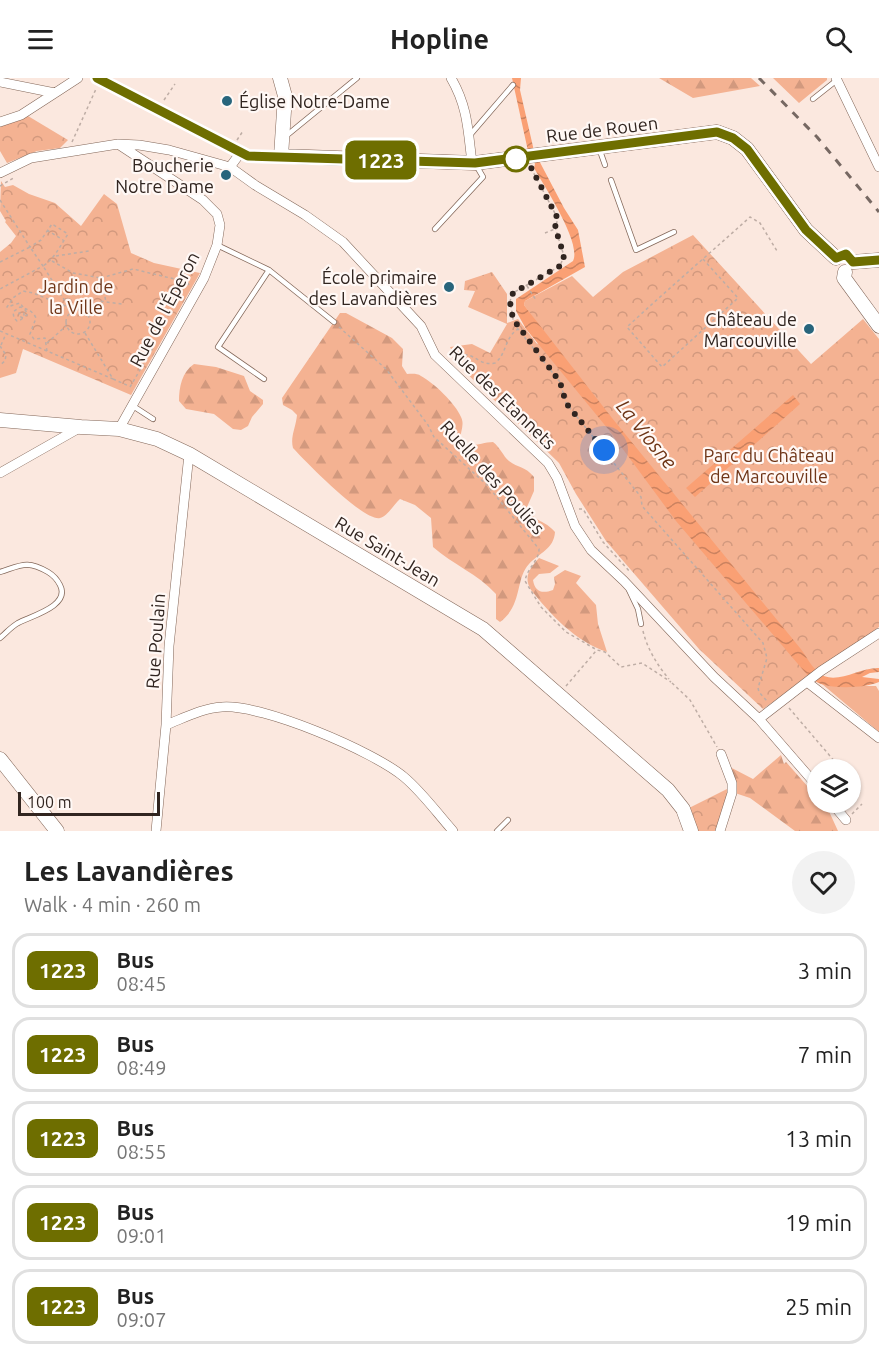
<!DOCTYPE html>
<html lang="en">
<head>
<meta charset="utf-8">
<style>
	body { margin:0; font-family:Ubuntu,sans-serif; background:#f2f2f2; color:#222; height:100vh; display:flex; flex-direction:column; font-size:22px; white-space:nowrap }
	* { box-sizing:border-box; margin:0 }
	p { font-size:20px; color:#767676 }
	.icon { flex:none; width:33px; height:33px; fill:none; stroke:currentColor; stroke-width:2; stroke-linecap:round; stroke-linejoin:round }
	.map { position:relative; height:753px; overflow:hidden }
	.panel { display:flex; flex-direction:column; background:#fff; flex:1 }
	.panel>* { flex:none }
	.badge { padding:0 12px; border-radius:9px; font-size:21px; line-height:39px }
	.fabs { position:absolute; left:807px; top:681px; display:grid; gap:12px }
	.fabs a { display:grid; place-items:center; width:54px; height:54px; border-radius:50%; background:#fff; box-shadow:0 2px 4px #0004; font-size:30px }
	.scale { position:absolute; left:18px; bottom:15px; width:142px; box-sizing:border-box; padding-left:6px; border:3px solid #312520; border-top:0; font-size:16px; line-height:21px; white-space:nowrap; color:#312520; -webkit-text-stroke:4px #fff8f5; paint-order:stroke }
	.you { position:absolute; width:30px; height:30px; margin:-15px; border:4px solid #fff; border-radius:50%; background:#1a73e8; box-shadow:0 0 0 9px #1a73e833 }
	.map>.badge { position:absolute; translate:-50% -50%; box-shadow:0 0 0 3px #fff }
	.round { display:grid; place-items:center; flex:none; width:63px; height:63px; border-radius:32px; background:#f2f2f2 }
	.head { display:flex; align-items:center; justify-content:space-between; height:102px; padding:0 24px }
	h1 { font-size:28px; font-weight:700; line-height:45px }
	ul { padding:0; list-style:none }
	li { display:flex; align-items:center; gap:18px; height:75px; margin:0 12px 9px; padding:0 12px; border:3px solid #e0e0e0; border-radius:18px }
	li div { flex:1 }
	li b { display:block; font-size:22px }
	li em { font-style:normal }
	li .badge { min-width:66px; font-weight:700; text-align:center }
	header { display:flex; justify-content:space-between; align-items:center; height:78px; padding:0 24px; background:#fff; font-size:27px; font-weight:700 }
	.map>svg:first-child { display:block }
	.grass { fill:#f4b292 }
	.forest { fill:url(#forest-firs) }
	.park { fill:url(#park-crowns) }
	.water { fill:url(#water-waves) }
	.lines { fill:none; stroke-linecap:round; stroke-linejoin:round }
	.lane-casing { stroke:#836759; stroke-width:6 }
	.street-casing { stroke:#836759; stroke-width:10 }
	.secondary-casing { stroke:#836759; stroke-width:15 }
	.path { stroke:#beada5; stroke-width:1.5; stroke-dasharray:3 3; stroke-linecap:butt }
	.lane { stroke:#fff; stroke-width:4.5 }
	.street { stroke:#fff; stroke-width:9 }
	.secondary { stroke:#fff; stroke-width:14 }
	.rail { stroke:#766862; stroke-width:3; stroke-dasharray:8 8; stroke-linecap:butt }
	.line-casing { stroke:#fff; stroke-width:14 }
	.line { stroke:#6e6e00; stroke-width:9 }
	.walk { stroke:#312520; stroke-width:6; stroke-dasharray:0 10.8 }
	.poi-dot { fill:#28657c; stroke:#fff8f5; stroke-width:2 }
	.stop-dot { fill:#fff; stroke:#6e6e00; stroke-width:3 }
	.labels { text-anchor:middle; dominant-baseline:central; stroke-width:4.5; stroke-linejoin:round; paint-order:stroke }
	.poi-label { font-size:18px; fill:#312520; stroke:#fff8f5; text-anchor:end }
	.street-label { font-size:18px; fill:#312520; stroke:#fff8f5 }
	.park-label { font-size:18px; fill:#703618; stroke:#fff8f5 }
	.water-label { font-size:20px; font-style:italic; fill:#6d3415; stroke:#fff8f5 }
</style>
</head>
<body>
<header><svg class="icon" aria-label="menu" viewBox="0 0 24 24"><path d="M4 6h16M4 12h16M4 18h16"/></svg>Hopline<svg class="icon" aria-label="search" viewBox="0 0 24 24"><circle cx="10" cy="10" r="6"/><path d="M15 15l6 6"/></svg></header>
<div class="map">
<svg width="879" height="753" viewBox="0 0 879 753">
	<defs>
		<pattern id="forest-firs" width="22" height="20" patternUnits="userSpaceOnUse" patternTransform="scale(1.5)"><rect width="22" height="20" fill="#f4b292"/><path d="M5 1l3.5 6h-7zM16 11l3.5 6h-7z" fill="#d2997e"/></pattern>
		<pattern id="park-crowns" width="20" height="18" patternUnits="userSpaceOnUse" patternTransform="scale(1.5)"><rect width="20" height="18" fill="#f4b292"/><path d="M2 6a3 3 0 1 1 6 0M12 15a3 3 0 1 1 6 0" fill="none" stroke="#d2997e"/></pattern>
		<pattern id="water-waves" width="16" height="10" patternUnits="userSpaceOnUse" patternTransform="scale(1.5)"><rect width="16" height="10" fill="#faa074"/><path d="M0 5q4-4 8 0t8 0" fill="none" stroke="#cb825f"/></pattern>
	</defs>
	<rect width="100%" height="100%" fill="#fbe8df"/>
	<path class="grass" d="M822 606 833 608H876L879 613V654Z"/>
	<path class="forest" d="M659 0H751L760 8 693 20Z
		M773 0H827V2L799 25Z
		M340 235H346L392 260 403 271 402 288 407 296C411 296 417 295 421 298 434 305 455 325 461 339 465 347 460 354 460 363 469 372 481 364 493 364 500 369 503 378 509 383 518 390 525 388 534 399V413L527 429C536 446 544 441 555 454 554 471 539 475 529 486 515 501 523 527 500 544L496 541V516C478 496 452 486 433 469L431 440 415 427 400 421C394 426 387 439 380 440 364 444 305 383 293 370 290 359 296 349 297 337L292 332 283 327 282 320Z
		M194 286 216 289 244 298 250 313 263 322V326L252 339 248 348 241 352 233 351 214 336 186 331 179 323C179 309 182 294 194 286Z
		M539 480 559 488 550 495 539 496 533 502C535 514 542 516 553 512L555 506 554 499 565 492 581 498 576 505 596 527 598 546 607 574C575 563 552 538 531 512 523 499 530 490 539 480Z
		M781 677 784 686 786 684 817 719 818 724 823 725 827 729 838 753H795L750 720 735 715 728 688 753 701Z"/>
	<path class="park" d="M28 38 68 62 60 70 37 73 7 85 0 73V47Z
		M1 103 5 109 13 107 29 116 55 125 81 148 104 116 117 126 131 175 154 185 200 195 131 317 23 271 16 295 0 300V174L11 165 16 158 5 144 6 143 0 133Z
		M693 157 811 286 863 241 879 261V549L763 631 699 571 606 463 576 416 559 385 455 284 456 281 450 269 472 266 490 275 507 246 468 229 475 213 464 212 465 203 492 194 507 216V245L518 241 537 266 547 258 524 227 525 223 572 198 593 219 623 194Z
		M729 710 718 753H696L689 730Z"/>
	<path class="water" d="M512 0H521L520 12 534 73 564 130 578 152 585 189 525 223 524 227 612 340 800 570C806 577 810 587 817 593 833 610 859 589 879 590V594L870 595 862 599 879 601V604C864 610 837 611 821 606 817 605 813 601 809 599L676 443 608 351 526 251 516 233V221L573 183C582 165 544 108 534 90L535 86 528 73Z
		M793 317 800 326 695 419 686 410Z"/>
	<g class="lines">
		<g class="lane-casing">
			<path id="lane" d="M813 21 837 2
				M470 57 513 7
				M286 58 357 0
				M599 70 605 87
				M611 102 636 172 674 154
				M435 151 483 99 476 87
				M217 167 269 192 334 244
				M264 301 218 269 269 192
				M133 328 153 341
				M0 494C22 487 27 482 48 494 53 497 57 501 60 507 71 528 31 538 18 545 11 549 6 555 0 560
				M629 512 638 531 641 546
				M497 753 508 742"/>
		</g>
		<g class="street-casing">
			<path id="street" d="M97 0 248 77 281 78
				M451 0C468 29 468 53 472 85
				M836 0 879 89
				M0 4 55 15 78 0
				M0 44 21 37 55 15
				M118 66 203 122 217 136 220 147 217 167 204 200 119 351
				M230 89 255 107 305 137 343 164 421 248 435 277 548 385 557 400 575 448 591 472 624 503 714 599 759 641 818 709
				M0 95 31 80 118 66 139 67 169 72 230 89 241 74
				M0 395 81 349
				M807 604 879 660
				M759 641 821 593 879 555
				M166 647C184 640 203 630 222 629 262 626 373 673 404 699 422 714 437 735 453 753
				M831 724 846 742
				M156 753 166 647 169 568 189 376
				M720 753 732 715V705L721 676"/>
		</g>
		<g class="secondary-casing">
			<path id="secondary" d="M280 0 285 18 281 78 475 85 717 54 733 60 747 71 806 152 836 180
				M853 184 879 182
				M845 194 844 200 879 248
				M0 342 81 349 119 351 157 361 189 376 483 551 668 712 683 731 691 753
				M0 681 57 753"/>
		</g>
		<path class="path" d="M164 22 175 6
			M237 62 243 53
			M72 64 96 11
			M531 90 558 141 555 149 564 178 560 188 513 215 510 223 513 241 518 251 560 304 566 325 641 419 642 428 763 565 767 580 758 610 759 614 767 623
			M0 108 15 99
			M0 122 30 169 41 162 52 146 68 156C60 168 55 180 43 188L72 234
			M47 152 63 162
			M545 155 555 151
			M56 178 89 173
			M703 181 738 220 662 289 627 249C667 212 709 176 750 139L760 145 777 173
			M52 183 73 195 101 200 106 224
			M0 184 30 169 43 188 0 211
			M101 200 133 191 187 204 189 207
			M527 208 536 222
			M66 244a12 12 0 1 1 24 0a12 12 0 1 1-24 0Z
			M88 235 99 223 122 226
			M339 249 386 291 428 347 434 359 487 407 539 471C539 483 527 490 525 503L541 529 566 554 597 572 605 574 621 589 642 585 671 604
			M0 253 113 301
			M85 255 113 301 129 308
			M47 265 66 248
			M1 267 6 256
			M0 268 6 277 5 283 0 287
			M47 273 45 260 34 261 30 256 36 240C33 233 27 231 20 229L13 234 14 240 17 243C22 242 24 240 24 235H19V238L23 240 28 236 20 225 7 229 13 220 23 213 33 215 68 229
			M453 280C474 269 476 289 495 285 507 276 504 260 518 251
			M130 309 154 268
			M579 431H583L603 464 630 494
			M643 553C647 570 657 587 669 601
			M672 605 690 622 717 669
			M566 608 596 573
			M789 630 842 692
			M850 702 861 714
			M852 736 862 726"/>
		<use href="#lane" class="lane"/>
		<use href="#street" class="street"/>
		<use href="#secondary" class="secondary"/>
		<path class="rail" d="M759 0 817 59 879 134"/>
	</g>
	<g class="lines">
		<g class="line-casing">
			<path id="line" d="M97 0 248 78 475 85 717 54 733 60 747 71 806 152 836 180 846 176 853 184 879 182"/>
		</g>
		<use href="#line" class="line"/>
		<path class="walk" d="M516 81 526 80 558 141 555 149 564 178 560 188 513 215 510 224 513 241 560 304 566 325 604 372"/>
	</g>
	<g class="poi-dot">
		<circle cx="227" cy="23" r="6"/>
		<circle cx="226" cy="97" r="6"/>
		<circle cx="449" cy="209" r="6"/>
		<circle cx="809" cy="251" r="6"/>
	</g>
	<circle class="stop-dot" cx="516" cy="81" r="12"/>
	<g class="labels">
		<g class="poi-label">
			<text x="239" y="23" text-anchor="start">Église Notre-Dame</text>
			<text x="214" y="87">Boucherie<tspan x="214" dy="21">Notre Dame</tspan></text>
			<text x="437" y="199">École primaire<tspan x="437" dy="21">des Lavandières</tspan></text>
			<text x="797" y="241">Château de<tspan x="797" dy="21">Marcouville</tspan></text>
		</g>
		<g class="street-label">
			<text transform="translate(602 51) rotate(-7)">Rue de Rouen</text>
			<text transform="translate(164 231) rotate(-62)">Rue de l'Éperon</text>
			<text transform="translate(503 319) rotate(44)">Rue des Etannets</text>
			<text transform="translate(493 399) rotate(48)">Ruelle des Poulies</text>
			<text transform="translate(388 473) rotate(31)">Rue Saint-Jean</text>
			<text transform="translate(155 563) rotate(-86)">Rue Poulain</text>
		</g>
		<g class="park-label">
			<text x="76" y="208">Jardin de<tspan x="76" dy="21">la Ville</tspan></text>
			<text x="769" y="377">Parc du Château<tspan x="769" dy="21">de Marcouville</tspan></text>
		</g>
		<g class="water-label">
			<text transform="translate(647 356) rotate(51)">La Viosne</text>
		</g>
	</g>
</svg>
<div class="fabs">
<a><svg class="icon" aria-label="layers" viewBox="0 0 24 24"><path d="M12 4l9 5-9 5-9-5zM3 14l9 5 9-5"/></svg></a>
</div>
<div class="scale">100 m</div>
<div class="you" style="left:604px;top:372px"></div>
<b class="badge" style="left:381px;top:82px;background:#6e6e00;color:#fff">1223</b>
</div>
<section class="panel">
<div class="head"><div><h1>Les Lavandières</h1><p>Walk · 4 min · 260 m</p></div><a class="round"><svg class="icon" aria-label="heart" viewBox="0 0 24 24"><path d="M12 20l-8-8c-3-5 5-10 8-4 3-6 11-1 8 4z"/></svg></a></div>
<ul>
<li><span class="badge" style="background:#6e6e00;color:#fff">1223</span><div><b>Bus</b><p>08:45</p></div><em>3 min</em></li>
<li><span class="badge" style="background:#6e6e00;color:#fff">1223</span><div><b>Bus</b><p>08:49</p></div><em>7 min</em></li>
<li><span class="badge" style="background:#6e6e00;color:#fff">1223</span><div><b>Bus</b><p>08:55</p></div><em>13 min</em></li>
<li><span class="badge" style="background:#6e6e00;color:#fff">1223</span><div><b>Bus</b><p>09:01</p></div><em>19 min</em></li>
<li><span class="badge" style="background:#6e6e00;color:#fff">1223</span><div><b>Bus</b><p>09:07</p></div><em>25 min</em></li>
</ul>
</section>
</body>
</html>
